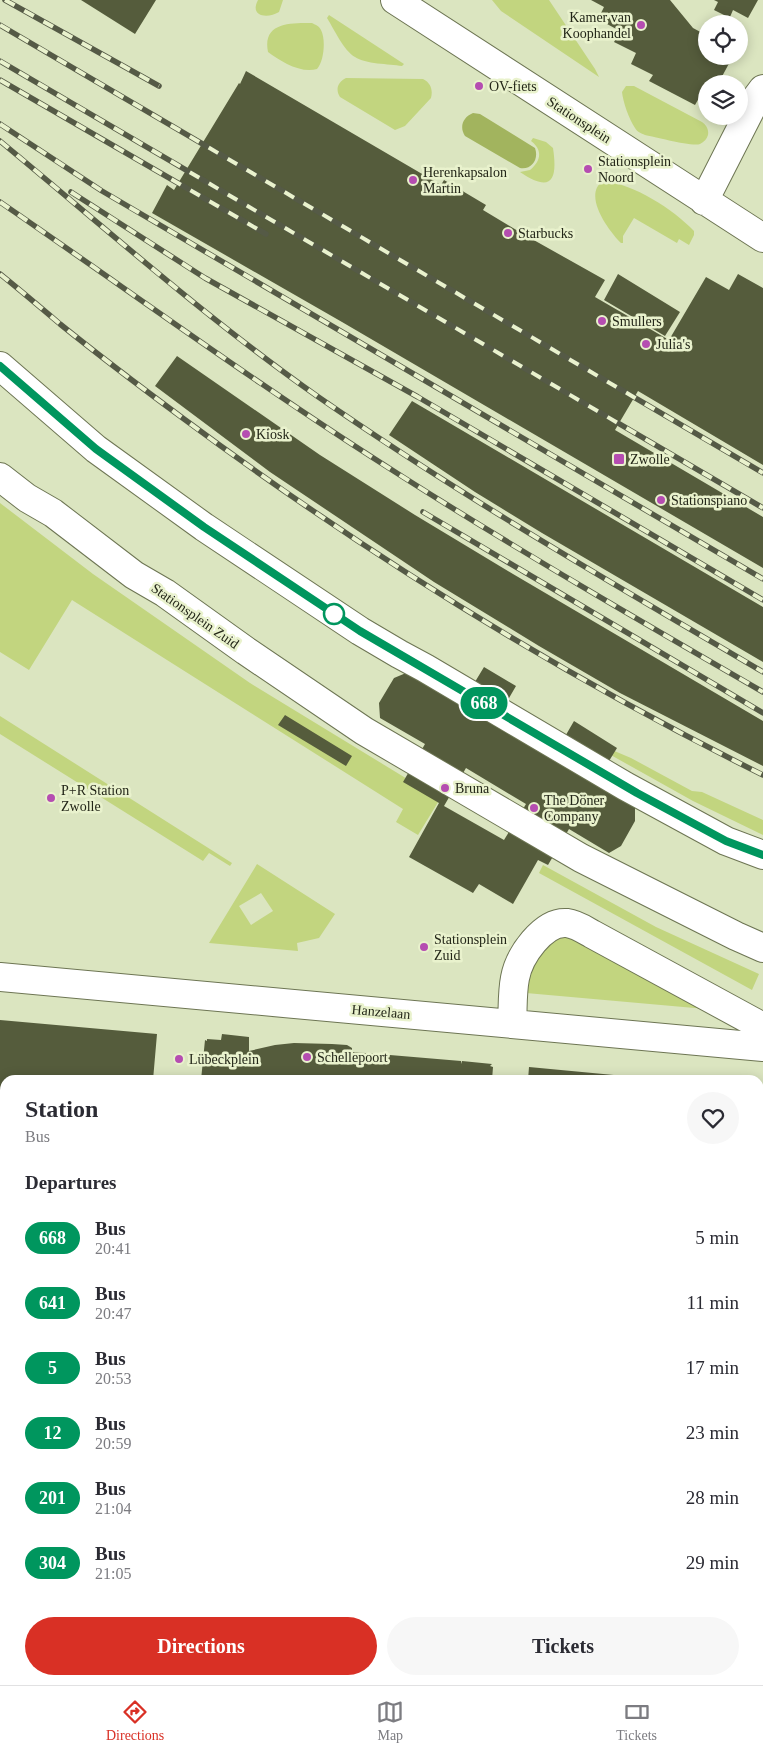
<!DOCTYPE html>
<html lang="en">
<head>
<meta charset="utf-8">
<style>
	body { margin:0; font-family:"Times New Roman",serif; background:#f7f7f7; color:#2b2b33; height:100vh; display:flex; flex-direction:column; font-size:19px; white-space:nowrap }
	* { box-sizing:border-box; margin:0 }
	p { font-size:16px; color:#7c7c81 }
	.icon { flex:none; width:28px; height:28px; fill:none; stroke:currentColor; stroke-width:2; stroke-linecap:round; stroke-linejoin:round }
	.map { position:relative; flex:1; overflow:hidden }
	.details { position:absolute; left:0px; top:1075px; width:764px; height:610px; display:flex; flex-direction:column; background:#fff; border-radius:15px 15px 0 0; box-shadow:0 2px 12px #0003 }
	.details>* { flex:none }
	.badge { padding:0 10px; border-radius:16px; font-size:18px; line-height:32px }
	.controls { position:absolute; left:698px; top:15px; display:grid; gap:10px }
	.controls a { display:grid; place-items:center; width:50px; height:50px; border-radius:50%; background:#fff; box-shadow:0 2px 12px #0003; font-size:25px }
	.map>.badge { position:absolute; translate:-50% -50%; box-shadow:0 0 0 2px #fff }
	h2 { padding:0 25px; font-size:19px; line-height:45px }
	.round { display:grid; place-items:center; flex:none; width:52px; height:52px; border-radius:26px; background:#f7f7f7 }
	.headline { display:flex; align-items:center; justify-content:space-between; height:85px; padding:0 25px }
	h1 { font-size:24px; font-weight:700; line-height:38px }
	.action { display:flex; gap:10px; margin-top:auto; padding:10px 25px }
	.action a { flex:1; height:58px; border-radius:30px; background:#d93025; color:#fff; font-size:20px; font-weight:700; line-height:58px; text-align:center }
	.action a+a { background:#f7f7f7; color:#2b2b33 }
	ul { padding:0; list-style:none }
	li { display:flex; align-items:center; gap:15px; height:65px; padding:0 25px }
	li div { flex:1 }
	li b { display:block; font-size:19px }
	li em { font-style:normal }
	li .badge { min-width:55px; font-weight:700; text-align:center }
	.tab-bar { display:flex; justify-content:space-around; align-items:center; height:70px; border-top:1px solid #e1e1e2; background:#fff; font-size:14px; color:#7c7c81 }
	.tab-bar a { display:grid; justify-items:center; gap:2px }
	.tab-bar .selected { color:#d93025 }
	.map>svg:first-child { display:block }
	.green { fill:#c2d57f; fill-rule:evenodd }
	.water { fill:#a2b45e }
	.building { fill:#555c3c; fill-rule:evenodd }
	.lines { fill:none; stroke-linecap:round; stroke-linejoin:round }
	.minor-casing { stroke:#6d7553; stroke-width:30 }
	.minor { stroke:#fff; stroke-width:28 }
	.rail-casing { stroke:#555a46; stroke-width:5.5 }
	.rail { stroke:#e9f2cd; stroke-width:4; stroke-dasharray:11; stroke-linecap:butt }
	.line-casing { stroke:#fff; stroke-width:11 }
	.line { stroke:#00965e; stroke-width:8 }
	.poi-dot { fill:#b54db1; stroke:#e9f2cd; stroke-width:2 }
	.stop-dot { fill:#fff; stroke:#00965e; stroke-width:2.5 }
	.labels { text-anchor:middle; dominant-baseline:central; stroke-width:5; stroke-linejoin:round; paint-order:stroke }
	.poi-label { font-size:14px; fill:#232618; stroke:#e9f2cd; text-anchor:start }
	.street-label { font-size:14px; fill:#232618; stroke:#e9f2cd }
</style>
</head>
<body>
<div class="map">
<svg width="763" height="1685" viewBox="0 0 763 1685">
	<rect width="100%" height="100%" fill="#dbe5c0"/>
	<path class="green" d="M258 0H283L279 12C268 19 249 17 258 0Z
		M492 0H549L595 69 599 77 501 11Z
		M329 15 404 64 402 66C389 64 365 64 355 57 344 51 334 29 327 18Z
		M312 23C316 25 319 26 321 30 326 39 324 62 317 69 301 74 280 61 268 52 262 22 291 23 312 23Z
		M346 78 423 79C431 83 433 90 431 98L405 126 395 130 340 97C335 89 338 82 346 78Z
		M626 86H634L702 122C706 125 709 129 708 135 707 139 704 142 700 144 692 147 656 137 645 135 641 133 637 132 635 128 629 119 623 102 622 92Z
		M533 138 546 142 553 148C558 181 551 193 520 172L530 170C541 161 543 150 531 141Z
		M603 181C634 184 673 209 694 231V235L689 245 679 239 677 243 634 218 623 236V243H621C609 231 582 195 603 181Z
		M0 503 93 574 250 683 440 799 418 835 396 822 403 809 72 600 29 670 0 652Z
		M0 716 232 863 230 866 209 853 203 861 0 734Z
		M612 750 631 758 692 791 702 792 763 820V835L693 801 609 754Z
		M257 864 335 914 319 938 297 943 298 951 209 943ZM261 893 273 911 251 925 239 906Z
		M543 865 656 927 759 974 752 990 539 873Z
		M561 933 717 1010 526 993 525 981 544 943Z"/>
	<path class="water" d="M473 113 480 114 535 148C539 159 532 170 520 168L465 136C459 127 463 117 473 113Z
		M0 1438H5V1507H0Z
		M759 1508H763V1567H759Z"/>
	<path class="building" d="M81 0H156L135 34Z
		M591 0H670L693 28 706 35V56H733L718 84H706V93L703 91 695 105 649 81 653 75 631 64 636 53 614 42 620 31 607 24 608 21 599 17 604 7Z
		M714 0H758L748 18 733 10 730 17H728L714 10 718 2Z
		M246 71 441 185 444 180 486 205 483 210 523 234 605 280 595 297 669 340 706 277 729 290 738 274 763 288V465L638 391 615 430 763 517V568L342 322 152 213 167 185 174 190 239 83 240 84Z
		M618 274 680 312 665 336 604 300Z
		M177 356 320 455 415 515 513 574 763 721V766L620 693 539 646 434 582 270 472 155 386Z
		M412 401 763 607V662L542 533 475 492 389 435Z
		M484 667 516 686 494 724 552 759 574 721 617 748 595 784 635 807V821L621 846 609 853 569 829 548 865 538 860 513 904 479 884 473 893 409 857 439 803 403 782 425 744 380 718 379 703 394 678 406 673 461 705ZM466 768 526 804 504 840 444 806Z
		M285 715 352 756 346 766 278 725Z
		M0 1020 157 1034 153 1080H5V1363H0Z
		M222 1034 249 1037V1051L275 1045 294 1043 332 1044 347 1045 352 1048V1052L378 1054 376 1056H378V1054L461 1061 462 1064V1061L492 1064 490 1066 493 1067 492 1080H201L205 1040 207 1041V1039L221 1040Z
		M529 1067 656 1079V1080H528Z
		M759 1088H763V1292H759Z
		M759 1371H763V1431H759Z
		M0 1491 5 1494V1577L0 1575Z
		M759 1590H763V1644H759Z
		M0 1662H5V1680H30L34 1681V1685H0Z
		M759 1663 763 1664 762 1685H718L719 1680H759Z
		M76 1680H119L118 1685H75Z
		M252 1680H295L294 1685H251Z
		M318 1680H520V1685H317Z"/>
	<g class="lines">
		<g class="minor-casing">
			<path id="minor" d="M395 0 763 238
				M704 201 757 97 763 89
				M0 366 96 449 204 527 360 631 399 654 425 668 625 786 726 841 763 855
				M0 477 27 498 53 513 134 575 165 593 246 651 364 731 581 858 736 936 763 948
				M0 977 763 1047
				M512 1024C513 1009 512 993 515 978 519 956 543 921 567 923 576 924 585 930 592 934L763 1027
				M0 1385H5
				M759 1456 763 1457
				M0 1620 5 1621
				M60 1685 61 1680
				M650 1685 651 1680"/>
		</g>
		<use href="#minor" class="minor"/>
		<g class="rail-casing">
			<path id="rail" d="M5 0 159 86
				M0 25 763 473
				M0 61 763 508
				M0 80 266 234
				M0 124 102 191 763 579
				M0 141C104 227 206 318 317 396 461 496 612 583 763 672
				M71 192 205 278 418 397 763 600
				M0 202C134 294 265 390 403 477 521 552 642 622 763 692
				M0 274C20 290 40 307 60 324 101 357 142 388 184 419 366 554 560 674 763 775
				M423 512 763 713"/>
		</g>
		<use href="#rail" class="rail"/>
	</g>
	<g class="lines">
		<g class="line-casing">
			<path id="line" d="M0 366 96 449 204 527 360 631 637 793 726 841 763 855"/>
		</g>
		<use href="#line" class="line"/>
	</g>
	<g class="poi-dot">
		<circle cx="641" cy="25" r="5"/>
		<circle cx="479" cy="86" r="5"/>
		<circle cx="588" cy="169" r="5"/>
		<circle cx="413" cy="180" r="5"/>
		<circle cx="508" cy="233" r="5"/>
		<circle cx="602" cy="321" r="5"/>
		<circle cx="646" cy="344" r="5"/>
		<circle cx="246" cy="434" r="5"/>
		<rect x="613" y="453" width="12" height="12" rx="2.5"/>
		<circle cx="661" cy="500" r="5"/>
		<circle cx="445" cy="788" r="5"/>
		<circle cx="51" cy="798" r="5"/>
		<circle cx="534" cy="808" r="5"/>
		<circle cx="424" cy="947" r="5"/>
		<circle cx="307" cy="1057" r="5"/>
		<circle cx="179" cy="1059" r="5"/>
	</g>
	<circle class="stop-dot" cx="334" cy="614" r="10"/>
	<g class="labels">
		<g class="poi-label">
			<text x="631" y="17" text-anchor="end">Kamer van<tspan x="631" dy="16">Koophandel</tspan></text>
			<text x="489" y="86">OV-fiets</text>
			<text x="598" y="161">Stationsplein<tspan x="598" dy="16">Noord</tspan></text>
			<text x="423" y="172">Herenkapsalon<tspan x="423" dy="16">Martin</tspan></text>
			<text x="518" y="233">Starbucks</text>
			<text x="612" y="321">Smullers</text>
			<text x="656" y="344">Julia's</text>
			<text x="256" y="434">Kiosk</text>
			<text x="630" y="459">Zwolle</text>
			<text x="671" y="500">Stationspiano</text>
			<text x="455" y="788">Bruna</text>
			<text x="61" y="790">P+R Station<tspan x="61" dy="16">Zwolle</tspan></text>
			<text x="544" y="800">The Döner<tspan x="544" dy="16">Company</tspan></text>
			<text x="434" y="939">Stationsplein<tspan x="434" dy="16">Zuid</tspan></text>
			<text x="317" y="1057">Schellepoort</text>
			<text x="189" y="1059">Lübeckplein</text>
		</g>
		<g class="street-label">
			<text transform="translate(579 120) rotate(33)">Stationsplein</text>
			<text transform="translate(195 616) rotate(35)">Stationsplein Zuid</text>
			<text transform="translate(381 1012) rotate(5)">Hanzelaan</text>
		</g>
	</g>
</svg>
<div class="controls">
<a><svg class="icon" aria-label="locate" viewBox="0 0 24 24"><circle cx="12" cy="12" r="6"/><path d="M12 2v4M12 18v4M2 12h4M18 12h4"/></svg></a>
<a><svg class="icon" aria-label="layers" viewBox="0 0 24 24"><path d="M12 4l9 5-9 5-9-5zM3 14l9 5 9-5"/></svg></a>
</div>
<b class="badge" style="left:484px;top:703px;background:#00965e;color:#fff">668</b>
<section class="details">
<div class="headline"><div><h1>Station</h1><p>Bus</p></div><a class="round"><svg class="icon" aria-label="heart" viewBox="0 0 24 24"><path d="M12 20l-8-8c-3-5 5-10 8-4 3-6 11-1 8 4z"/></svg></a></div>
<h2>Departures</h2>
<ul>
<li><span class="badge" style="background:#00965e;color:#fff">668</span><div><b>Bus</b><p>20:41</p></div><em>5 min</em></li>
<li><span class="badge" style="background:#00965e;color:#fff">641</span><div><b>Bus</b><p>20:47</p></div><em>11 min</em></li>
<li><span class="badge" style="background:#00965e;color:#fff">5</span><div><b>Bus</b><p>20:53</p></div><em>17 min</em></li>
<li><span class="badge" style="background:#00965e;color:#fff">12</span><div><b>Bus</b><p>20:59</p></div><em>23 min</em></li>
<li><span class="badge" style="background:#00965e;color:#fff">201</span><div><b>Bus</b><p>21:04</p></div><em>28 min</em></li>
<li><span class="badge" style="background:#00965e;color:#fff">304</span><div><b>Bus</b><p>21:05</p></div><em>29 min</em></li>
</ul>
<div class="action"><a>Directions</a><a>Tickets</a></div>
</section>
</div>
<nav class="tab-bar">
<a class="selected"><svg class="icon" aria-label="directions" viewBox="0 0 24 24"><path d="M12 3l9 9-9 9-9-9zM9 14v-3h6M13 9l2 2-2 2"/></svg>Directions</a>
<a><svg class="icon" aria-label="map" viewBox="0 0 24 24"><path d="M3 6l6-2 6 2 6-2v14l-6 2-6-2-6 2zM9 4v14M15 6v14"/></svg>Map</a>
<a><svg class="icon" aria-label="tickets" viewBox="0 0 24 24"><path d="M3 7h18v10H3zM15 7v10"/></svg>Tickets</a>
</nav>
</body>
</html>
